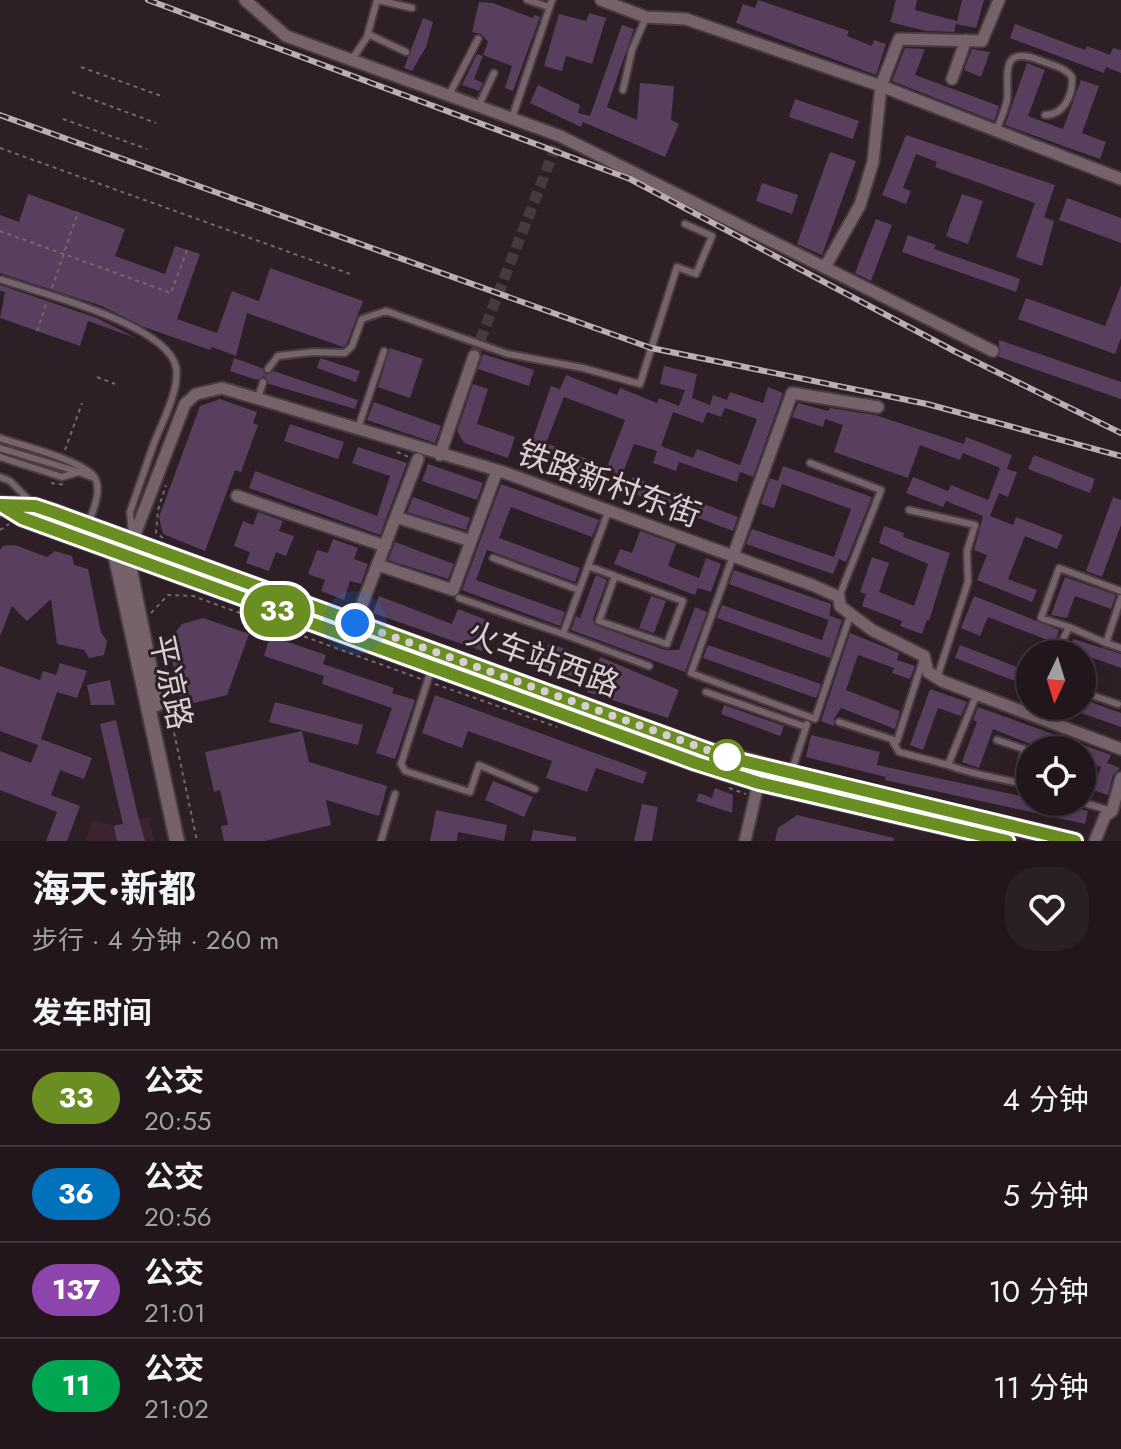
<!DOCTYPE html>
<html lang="zh">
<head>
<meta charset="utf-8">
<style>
	body { margin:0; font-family:Jost,"Noto Sans SC",sans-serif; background:#2a1f25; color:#f1f3f6; height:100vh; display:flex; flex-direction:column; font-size:30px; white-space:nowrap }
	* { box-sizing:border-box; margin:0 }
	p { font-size:26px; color:#a29fa3 }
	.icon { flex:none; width:44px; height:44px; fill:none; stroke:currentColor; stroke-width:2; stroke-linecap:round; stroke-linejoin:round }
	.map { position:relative; height:841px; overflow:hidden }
	.panel { display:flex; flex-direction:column; background:#22161c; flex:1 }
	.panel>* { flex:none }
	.badge { padding:0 16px; border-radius:26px; font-size:28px; line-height:52px }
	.needle { width:52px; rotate:184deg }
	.fabs { position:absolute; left:1016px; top:640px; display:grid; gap:16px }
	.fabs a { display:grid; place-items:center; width:80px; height:80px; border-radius:50%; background:#22161c; box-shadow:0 4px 20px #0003,0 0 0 2px #3f353b; font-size:40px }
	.you { position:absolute; width:40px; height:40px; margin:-20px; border:6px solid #fff; border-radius:50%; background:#1a73e8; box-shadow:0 0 0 12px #1a73e833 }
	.map>.badge { position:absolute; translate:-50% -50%; box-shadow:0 0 0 4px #fff }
	h2 { padding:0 32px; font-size:30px; line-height:72px }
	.round { display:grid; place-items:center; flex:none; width:84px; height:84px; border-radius:32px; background:#2a1f25 }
	.overview { display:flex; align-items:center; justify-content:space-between; height:136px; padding:0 32px }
	h1 { font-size:38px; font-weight:700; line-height:60px }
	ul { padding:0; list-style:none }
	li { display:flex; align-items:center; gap:24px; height:96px; padding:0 32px; border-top:2px solid #3f353b }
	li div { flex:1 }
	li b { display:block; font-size:30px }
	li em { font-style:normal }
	li .badge { min-width:88px; font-weight:700; text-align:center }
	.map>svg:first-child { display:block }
	.built { fill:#3b242f }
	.building { fill:#583f5e; fill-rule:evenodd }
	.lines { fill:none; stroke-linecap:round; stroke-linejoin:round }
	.minor-tunnel { stroke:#48383f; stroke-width:11; stroke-dasharray:11 5.5; stroke-linecap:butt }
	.service-casing { stroke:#483b41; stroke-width:10 }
	.minor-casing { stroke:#483b41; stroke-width:15 }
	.tertiary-casing { stroke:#483b41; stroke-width:18 }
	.secondary-casing { stroke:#483b41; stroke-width:20 }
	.primary-casing { stroke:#483b41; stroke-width:22 }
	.path { stroke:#75676c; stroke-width:2; stroke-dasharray:4 4; stroke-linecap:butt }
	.service { stroke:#76626b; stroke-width:6 }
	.minor { stroke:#76626b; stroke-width:11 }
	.tertiary { stroke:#76626b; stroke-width:14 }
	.secondary { stroke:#76626b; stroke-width:16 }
	.primary { stroke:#bc8488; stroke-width:18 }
	.rail-casing { stroke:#bbafb4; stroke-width:6 }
	.rail { stroke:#2e1e25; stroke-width:3; stroke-dasharray:9; stroke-linecap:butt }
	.service-bridge-casing { stroke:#483b41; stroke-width:10; stroke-linecap:butt }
	.service-bridge { stroke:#76626b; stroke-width:6 }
	.line-casing { stroke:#fff; stroke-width:18 }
	.line { stroke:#6b8e23; stroke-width:12 }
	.walk { stroke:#d9ced2; stroke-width:8; stroke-dasharray:0 14.4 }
	.stop-dot { fill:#fff; stroke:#6b8e23; stroke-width:4 }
	.labels { text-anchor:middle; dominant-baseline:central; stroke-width:6; stroke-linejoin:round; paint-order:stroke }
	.street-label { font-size:32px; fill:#d9ced2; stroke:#2e1e25 }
</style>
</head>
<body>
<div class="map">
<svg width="1121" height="841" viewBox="0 0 1121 841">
	<rect width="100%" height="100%" fill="#2e1e25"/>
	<path class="built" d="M149 817 154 841H85L93 820 112 825Z"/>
	<path class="building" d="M758 0 849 31 847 36 872 46 874 40 886 44 876 75 736 23 743 4 755 8Z
		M896 0H917L915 10 957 21 962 0H984L976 28 956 24 954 32 926 31 890 22Z
		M479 2 493 3 533 18 534 15 540 17 513 91 505 88 512 66 483 55 488 42 481 34 472 32Z
		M589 13 606 18 592 64 566 56 562 71 544 66 559 14 586 21Z
		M423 18 433 22 426 47 412 71 404 68Z
		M1015 24 1085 50 1087 46 1110 55 1113 48 1121 50V73L1106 67 1104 73 1010 38Z
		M622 25 634 29 607 107 637 120 640 83 674 86 671 120 679 124 665 157 583 122 581 127 530 103 538 85 580 105 578 113 590 116Z
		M905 48 925 49 915 75 999 106 994 121 892 81Z
		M972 49 990 52 981 77 964 70Z
		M477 54 483 56 474 79 483 83 479 91 462 85Z
		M1027 63 1045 70 1028 116 1063 129 1081 80 1099 86 1082 133 1106 142 1100 159 1005 125Z
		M795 99 859 121 853 139 789 117Z
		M906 135 1055 185 1044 217 1054 221 1042 266 1016 257 1035 203 935 167 937 162 916 154 903 188 911 191 906 204 882 195Z
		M830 152 856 161 822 255 797 244Z
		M762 183 798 195 792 214 756 201Z
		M28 194 125 229 115 256 165 274 175 246 200 254 177 319 217 333 232 291 259 301 270 268 363 301 347 343 343 347 247 313 236 356 212 347 210 350 144 327 102 306 0 273V215L19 222Z
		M962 194 983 201 968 244 946 236Z
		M1067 198 1121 218V243L1059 220Z
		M876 219 892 225 871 281 855 273Z
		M908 235 936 245 934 249 1020 279 1016 292 902 252Z
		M0 285 97 318 136 338 88 321 80 346 0 318 5 292 0 291Z
		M1121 285V338L1115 354 1018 319 1026 298 1105 326Z
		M999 340 1121 382V399L999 357Z
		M390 348 423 359 410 398 378 387Z
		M483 354 534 370 529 386 478 369Z
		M234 358 262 368 266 375 274 371 358 400 355 409 269 384 264 376 257 380 230 371Z
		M320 358 360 371 356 382 317 368Z
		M664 366 697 374 692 398 710 405 713 395 727 400 730 392 763 403 768 387 783 393 753 477 740 472 737 482 679 462 676 471 653 463 657 451 634 444 622 475 607 470 601 485 527 456 551 386 560 389 566 375 617 395 620 388 657 403 659 398 679 406 685 390 660 384ZM564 397 625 420 607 467 546 443ZM725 408 757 419 740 465 697 449 693 458 661 446 673 412 703 423 707 412 721 417Z
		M473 384 488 389 477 424 515 437 508 458 464 443 457 431Z
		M220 399 257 412 253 423 258 425 241 472 235 470 205 551 163 534 159 517 200 406Z
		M374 402 441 426 435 443 367 420Z
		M798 403 828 411 830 408 875 415 964 444 966 437 1012 455 1007 469 1017 472 1008 497 999 493 990 516 1013 525 1016 517 1063 535 1057 549 1025 536 1008 579 1037 590 1032 602 977 580 987 555 974 550 983 516 946 501 943 507 906 493 913 477 948 491 951 485 988 500 1000 468 963 453 960 460 920 445 908 478 834 452 843 425 825 419 823 427 792 417Z
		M290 424 344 442 338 459 284 441Z
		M358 447 407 463 380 535 249 488 255 471 377 516 390 476 352 463Z
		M1034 455 1095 479 1090 493 1028 469Z
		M428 464 483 483 477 500 422 481Z
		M783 466 872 497 846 562 839 559 833 574 746 544 752 529 834 557 851 509 782 484 774 508 761 504 770 478 778 481Z
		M633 477 738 517 733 531 627 491Z
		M501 484 599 520 592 537 511 507 499 538 580 568 575 582 487 550 476 580 565 612 560 626 462 590Z
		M413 497 470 518 466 530 407 512Z
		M1113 497 1121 500V525L1102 577 1086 571Z
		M258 512 283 521 279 531 294 536 286 556 276 552 269 571 246 563 250 552 234 546 243 521 253 525Z
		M884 526 904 533 903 537 950 553 929 621 927 620 922 634 900 626 902 621 862 606 866 594 860 592 872 557 889 563 879 592 914 606 928 564 879 543Z
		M640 531 676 544 668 566 699 578 706 558 721 564 711 592 698 588 695 595 614 564 620 549 632 553Z
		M333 539 358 548 354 559 368 564 361 584 350 581 344 600 321 591 325 580 308 574 317 550 328 553Z
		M395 542 454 564 448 579 388 560Z
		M15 545 47 557 55 551 72 556 74 565 88 569 101 632 107 641 104 655 89 658 84 650 57 644 51 599 27 621 12 606 0 636V550L3 546Z
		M734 570 831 604 829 620 729 584Z
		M596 575 607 580 593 619 595 625 665 650H679L695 607 707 612 685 672 571 630 576 616 580 618Z
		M1065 577 1116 595 1111 609 1075 596 1067 618 1051 615Z
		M379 596 452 624 458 609 492 622 482 651 373 613Z
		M651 596 666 601 654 633 639 628Z
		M974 596 1059 630 1055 643 988 617 980 636 961 628Z
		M722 605 822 640 830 616 842 620 830 658 717 618Z
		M203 618 249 634 227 695 182 706 168 642 182 624Z
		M850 633 899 653 897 660 915 666 910 679 892 673 894 668 858 655 846 690 900 711 895 729 841 708 834 719V726L821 721Z
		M270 636 326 655 323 664 394 688 392 693 415 700 395 759 376 753 392 708 322 684 324 676 264 656Z
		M1073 639 1121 654V668L1082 654H1068Z
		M549 643 584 656 573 684 539 671Z
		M708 645 821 684 816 698 703 658Z
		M960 645 1030 672V687L955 658Z
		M600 657 679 690 668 718 587 692Z
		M60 663 87 671 77 698 57 692 41 739 92 758 84 779 60 770 51 795 80 806 67 841H46L57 812 0 790V751L31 763 38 745 0 731V666L40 680 43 671 56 675Z
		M110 680 115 705H91L87 685Z
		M930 689 967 702 961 716 938 708 923 750 910 745Z
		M435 695 647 772 643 784 596 768 587 792 546 778 552 761 468 731 462 748 422 733Z
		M1082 699 1121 713V727L1064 707 1082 706Z
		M275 702 363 725 358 745 269 722Z
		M724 705 784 726 780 736 721 714Z
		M978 707 1111 755 1107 763 1120 768 1113 775 1108 795 1093 790 1101 767 1082 760V750H1045L993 729 979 768 962 762 977 722 973 720Z
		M116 720 139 820 145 841H117L114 826 123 824 100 724Z
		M302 731 309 762 387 786 379 816 326 800 331 825 265 841H224L221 826 228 825 220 790 214 792 205 752Z
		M811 735 880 752 877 765 1030 798V802H1049L1088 811 1085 824 885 780 886 777 806 757Z
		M493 781 533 797 524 817 485 800Z
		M715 788 733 795 732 813 696 801 699 793 712 798Z
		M642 804 658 807 652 841H634Z
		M436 810 507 825 504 841 458 832 457 841H430Z
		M797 815 894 838V841H775L778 828Z
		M533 830 576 837V841H531Z"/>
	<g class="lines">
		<path class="minor-tunnel" d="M474 356 557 143"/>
		<g class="service-casing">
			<path id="service" d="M378 0 412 8
				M527 0 549 7
				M368 34 406 52
				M351 61 367 37 377 0
				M623 90 632 50 646 17
				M449 95 478 39
				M478 107 494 73
				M512 118 552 0
				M996 131C1000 121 1005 110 1007 100 1010 80 997 44 1039 60 1051 65 1065 67 1072 77 1073 95 1064 115 1045 115
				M268 369 278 356 313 352 345 353 352 346 362 319 386 311 508 354 583 368 640 384 677 267 696 274 712 236 685 224
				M258 398 263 382
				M357 431 384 351
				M0 438C20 445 85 461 95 478 102 491 93 510 89 522
				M0 448 79 472
				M0 457 62 477 79 472 92 477
				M810 463 881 490 839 597
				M0 477 10 481 32 503
				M909 510 975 525 967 551 968 582 937 678
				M608 512 563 634 649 666
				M132 534 130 512 154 443
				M733 556 691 673 815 719 850 616
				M493 558 579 590
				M588 566 683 601 667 644 599 621 615 576
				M459 598 563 634
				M1121 598 1106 643 1121 648
				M1069 627 1106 643
				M1056 654 1069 627 1041 618 1059 568 1121 591
				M432 667 401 764 405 771 470 792 479 765 535 789
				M706 692 806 727
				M1082 692 1118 704
				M976 696 948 765C976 776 1002 778 1030 786
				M839 722 897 741 923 660
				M892 740 899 752 948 765
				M997 740 1024 749 1018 783
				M792 770 807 724
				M1081 802 1112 811
				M381 841 395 794"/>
		</g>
		<g class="minor-casing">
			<path id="minor" d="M245 0 286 36 560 136 993 351
				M601 0 646 17 686 19 881 86 1121 179
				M952 79 966 40
				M825 267 860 205 873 162 881 86 899 39 982 41 999 0
				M440 455 474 356
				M237 496 385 546
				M396 517 471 541
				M132 542 185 404 196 394 222 388 503 472 812 585 839 597 840 606 872 630 924 656 928 672 942 681 1121 749
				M733 556 792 393 878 407
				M378 565 453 590 497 471
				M355 623 418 459
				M745 841 762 767
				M1095 841 1105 816 1112 811 1121 778"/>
		</g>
		<g class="tertiary-casing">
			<path id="tertiary" d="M113 544 177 841
				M127 556 157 704"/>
		</g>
		<g class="secondary-casing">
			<path id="secondary" d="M1 505 35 506 53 512 700 748 821 782 1075 841
				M1 505 22 518 696 763 759 783 1007 841"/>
		</g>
		<g class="primary-casing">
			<path id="primary" d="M0 505V507"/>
		</g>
		<path class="path" d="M81 67 164 97
			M72 92 156 123
			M63 119 147 149
			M0 148 353 275
			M0 231 171 293 187 250
			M52 288 78 212
			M37 331 47 302
			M97 377 115 384
			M65 450 82 403
			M397 452 409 457
			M51 483 66 485
			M0 530 9 524
			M163 538 156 533 158 510 166 485
			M151 613 168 595 193 596 421 679
			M435 684 557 727
			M169 709 197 841
			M729 788 746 794"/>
		<use href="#service" class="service"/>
		<use href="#minor" class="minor"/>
		<use href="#tertiary" class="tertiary"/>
		<use href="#secondary" class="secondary"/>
		<use href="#primary" class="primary"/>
		<g class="rail-casing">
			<path id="rail" d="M148 0 630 179 956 352 1121 433
				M0 115 651 348 927 404 1121 456"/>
		</g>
		<use href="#rail" class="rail"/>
		<g class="service-bridge-casing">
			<path id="service-bridge" d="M0 279C40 293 167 324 176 367 180 389 162 423 154 443"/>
		</g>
		<use href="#service-bridge" class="service-bridge"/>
	</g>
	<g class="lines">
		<g class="line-casing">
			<path id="line" d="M1007 841 759 783 696 763 22 518 1 505 35 506 53 512 726 757 1075 841"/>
		</g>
		<use href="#line" class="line"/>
		<path class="walk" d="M355 623 727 757"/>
	</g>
	<circle class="stop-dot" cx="727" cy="757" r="16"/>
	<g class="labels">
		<g class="street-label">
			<text transform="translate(609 484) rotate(20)">铁路新村东街</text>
			<text transform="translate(543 659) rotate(20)">火车站西路</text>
			<text transform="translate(171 682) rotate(78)">平凉路</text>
		</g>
	</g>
</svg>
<div class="fabs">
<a><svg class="needle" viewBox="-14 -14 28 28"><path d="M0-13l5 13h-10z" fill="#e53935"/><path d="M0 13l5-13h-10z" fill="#a29fa3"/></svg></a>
<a><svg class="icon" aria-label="locate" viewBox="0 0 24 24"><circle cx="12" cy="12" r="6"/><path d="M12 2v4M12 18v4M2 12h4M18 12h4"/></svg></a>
</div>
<div class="you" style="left:355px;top:623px"></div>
<b class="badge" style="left:277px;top:611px;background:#6b8e23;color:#fff">33</b>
</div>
<section class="panel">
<div class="overview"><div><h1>海天·新都</h1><p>步行 · 4 分钟 · 260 m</p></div><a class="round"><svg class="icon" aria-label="heart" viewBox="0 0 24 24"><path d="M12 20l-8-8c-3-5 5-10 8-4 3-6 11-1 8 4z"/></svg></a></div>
<h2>发车时间</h2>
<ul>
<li><span class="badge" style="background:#6b8e23;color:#fff">33</span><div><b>公交</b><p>20:55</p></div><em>4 分钟</em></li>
<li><span class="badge" style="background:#0072bc;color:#fff">36</span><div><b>公交</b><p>20:56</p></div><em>5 分钟</em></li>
<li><span class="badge" style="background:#8e44ad;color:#fff">137</span><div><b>公交</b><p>21:01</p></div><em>10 分钟</em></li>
<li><span class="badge" style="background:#00a651;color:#fff">11</span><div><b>公交</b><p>21:02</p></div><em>11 分钟</em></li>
</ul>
</section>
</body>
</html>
